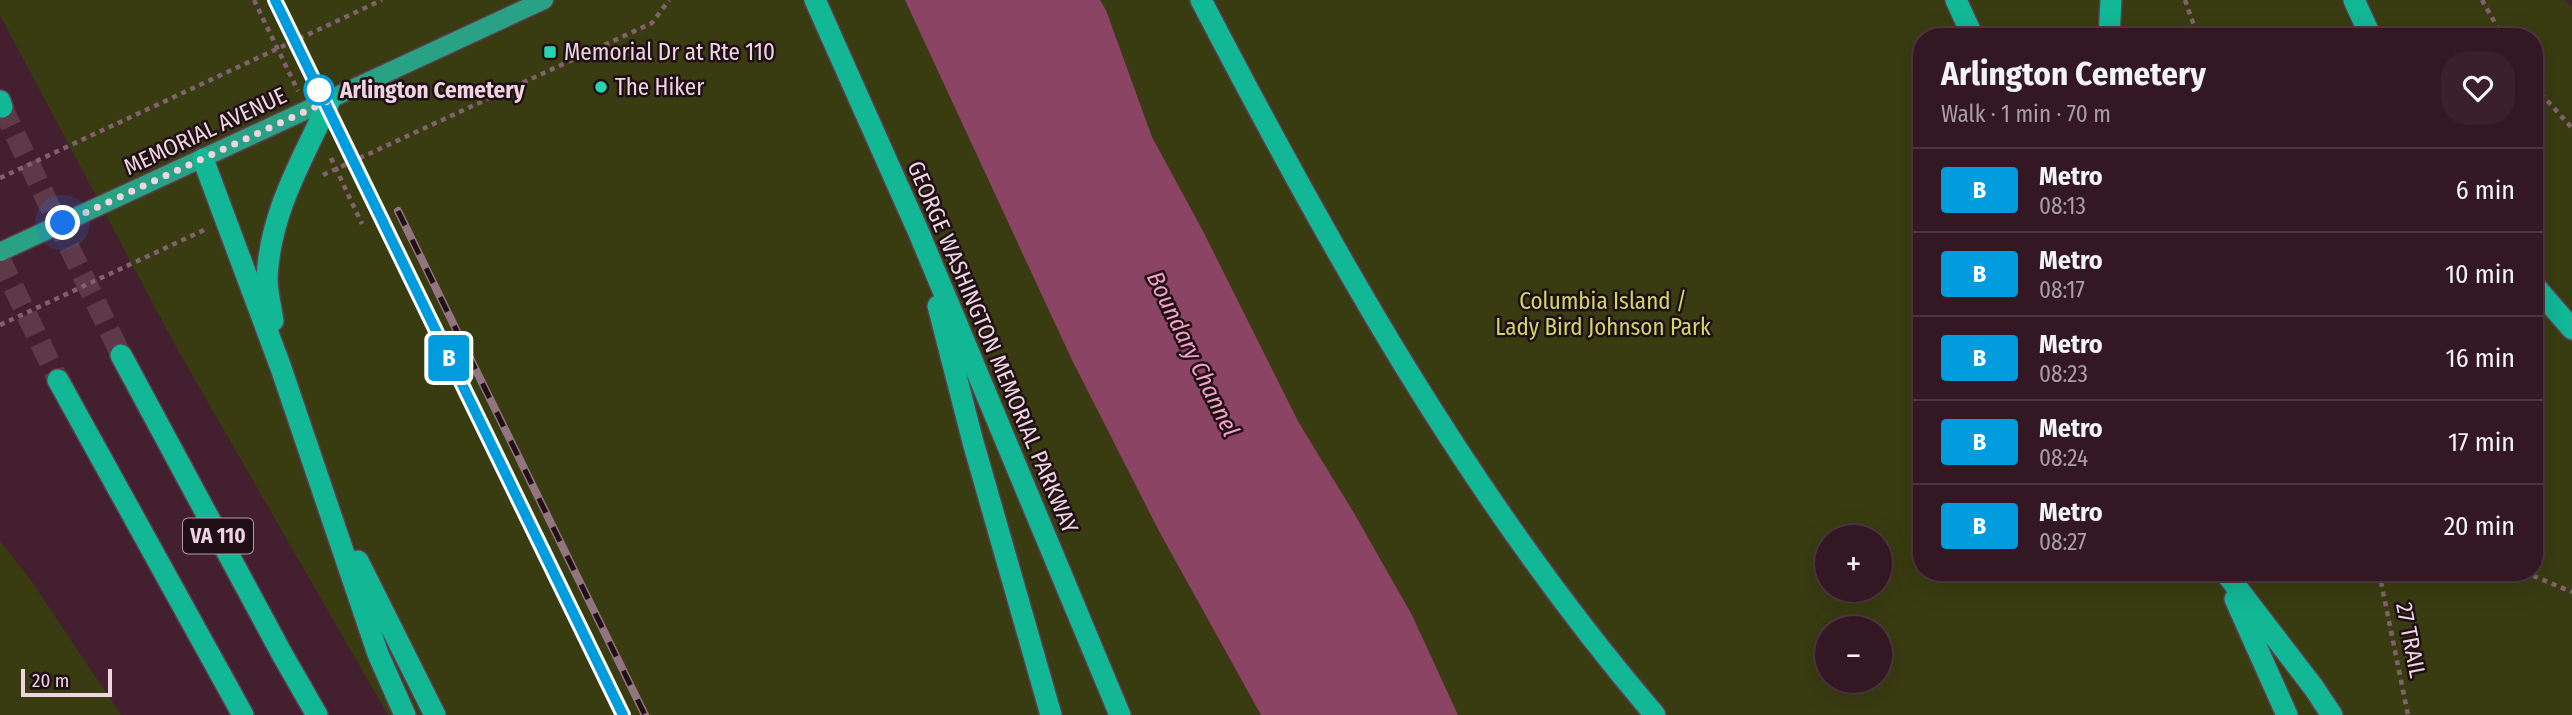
<!DOCTYPE html>
<html lang="en">
<head>
<meta charset="utf-8">
<style>
	body { margin:0; font-family:"Fira Sans Condensed",sans-serif; background:#3b202b; color:#f1f3f6; height:100vh; display:flex; flex-direction:column; font-size:26px; white-space:nowrap }
	* { box-sizing:border-box; margin:0 }
	p { font-size:23px; color:#a99fa6 }
	.icon { flex:none; width:38px; height:38px; fill:none; stroke:currentColor; stroke-width:2; stroke-linecap:round; stroke-linejoin:round }
	.map { position:relative; flex:1; overflow:hidden }
	.sheet { position:absolute; left:1913px; top:28px; width:630px; height:553px; display:flex; flex-direction:column; background:#331723; border-radius:28px; box-shadow:0 7px 28px #0002,0 0 0 2px #4e3641 }
	.sheet>* { flex:none }
	.badge { padding:0 14px; border-radius:5px; font-size:24px; line-height:46px }
	.buttons { position:absolute; left:1815px; top:525px; display:grid; gap:14px }
	.buttons a { display:grid; place-items:center; width:77px; height:77px; border-radius:50%; background:#331723; box-shadow:0 7px 28px #0002,0 0 0 2px #4e3641; font-size:35px }
	.scale { position:absolute; left:21px; bottom:18px; width:91px; box-sizing:border-box; padding-left:7px; border:4px solid #eed5df; border-top:0; font-size:19px; line-height:24px; white-space:nowrap; color:#eed5df; -webkit-text-stroke:5px #200f16; paint-order:stroke }
	.you { position:absolute; width:35px; height:35px; margin:-18px; border:5px solid #fff; border-radius:50%; background:#1a73e8; box-shadow:0 0 0 10px #1a73e833 }
	.map>.badge { position:absolute; translate:-50% -50%; box-shadow:0 0 0 4px #fff }
	.round { display:grid; place-items:center; flex:none; width:74px; height:74px; border-radius:28px; background:#3b202b }
	.head { display:flex; align-items:center; justify-content:space-between; height:119px; padding:0 28px }
	h1 { font-size:33px; font-weight:700; line-height:52px }
	ul { padding:0; list-style:none }
	li { display:flex; align-items:center; gap:21px; height:84px; padding:0 28px; border-top:2px solid #4e3641 }
	li div { flex:1 }
	li b { display:block; font-size:26px }
	li em { font-style:normal }
	li .badge { min-width:77px; font-weight:700; text-align:center }
	.map>svg:first-child { display:block }
	.green { fill:#393c11; fill-rule:evenodd }
	.water { fill:#8c4465 }
	.lines { fill:none; stroke-linecap:round; stroke-linejoin:round }
	.highway-tunnel { stroke:#5e3a49; stroke-width:21; stroke-dasharray:21 10; stroke-linecap:butt }
	.primary-casing { stroke:#5f3c4b; stroke-width:21 }
	.highway-casing { stroke:#5f3c4b; stroke-width:24 }
	.path { stroke:#82616f; stroke-width:4.5; stroke-dasharray:5 5; stroke-linecap:butt }
	.primary { stroke:#28a185; stroke-width:18 }
	.highway { stroke:#12b896; stroke-width:21 }
	.rail-casing { stroke:#937481; stroke-width:8 }
	.rail { stroke:#200f16; stroke-width:5; stroke-dasharray:16; stroke-linecap:butt }
	.line-casing { stroke:#fff; stroke-width:16 }
	.line { stroke:#009cde; stroke-width:10 }
	.walk { stroke:#eed5df; stroke-width:7; stroke-dasharray:0 12.6 }
	.poi-dot { fill:#24d5af; stroke:#200f16; stroke-width:2.5 }
	.stop-dot { fill:#fff; stroke:#009cde; stroke-width:3.5 }
	.labels { text-anchor:middle; dominant-baseline:central; stroke-width:5; stroke-linejoin:round; paint-order:stroke }
	.shield { fill:#200f16; stroke:#b09aa3; stroke-width:2 }
	.shield-label { font-size:21px; font-weight:bold; fill:#eed5df }
	.poi-label { font-size:23px; fill:#eed5df; stroke:#200f16; text-anchor:start }
	.stop-label { font-size:23px; font-weight:bold; fill:#eed5df; stroke:#200f16; text-anchor:start }
	.street-label { font-size:23px; fill:#eed5df; stroke:#200f16 }
	.park-label { font-size:23px; fill:#cfd769; stroke:#200f16 }
	.water-label { font-size:24px; font-style:italic; fill:#f6a2c5; stroke:#200f16 }
</style>
</head>
<body>
<div class="map">
<svg width="2572" height="715" viewBox="0 0 2572 715">
	<rect width="100%" height="100%" fill="#441f2f"/>
	<path class="green" d="M0 0H905L1160 533 1261 715H388L175 345 0 15Z
		M1100 0H2565L2572 8V715H1458L1412 615 1354 513 1299 423 1203 231 1152 137 1106 10ZM1922 37H2534V572H1922ZM1827 537H1880V590H1827ZM1827 628H1880V681H1827Z
		M0 541 30 579 121 715H0Z"/>
	<path class="water" d="M905 0H1100L1106 10 1152 137 1203 231 1299 423 1354 513 1412 615 1458 715H1261L1160 533 1072 360Z"/>
	<g class="lines">
		<path class="highway-tunnel" d="M2 107 121 355
			M0 259 58 380"/>
		<g class="primary-casing">
			<path id="primary" d="M0 252 544 0"/>
		</g>
		<g class="highway-casing">
			<path id="highway" d="M815 0 919 233 1120 715
				M1201 0C1332 252 1470 499 1655 715
				M1956 0 1973 37
				M2354 0 2371 37
				M2109 37 2111 0
				M0 101 2 107
				M203 159 281 368 378 654 405 715
				M2534 285 2572 329
				M938 306 973 442 1051 715
				M273 321C271 307 267 292 267 278 270 212 303 158 330 100
				M121 355 282 654 317 715
				M58 380 243 715
				M358 561 435 715
				M2225 572 2314 688 2332 715
				M2235 599 2287 715"/>
		</g>
		<path class="path" d="M254 0 298 91
			M2185 0 2198 37
			M2482 0 2503 37
			M2534 86 2572 128
			M331 158 362 224
			M323 175 652 23 669 0
			M0 178 382 0
			M0 325 204 230
			M2379 572 2408 715
			M2524 572 2572 592"/>
		<use href="#primary" class="primary"/>
		<use href="#highway" class="highway"/>
		<g class="rail-casing">
			<path id="rail" d="M275 0V1
				M398 211 645 715
				M381 220 623 715"/>
		</g>
		<use href="#rail" class="rail"/>
	</g>
	<g class="lines">
		<g class="line-casing">
			<path id="line" d="M275 0 623 715"/>
		</g>
		<use href="#line" class="line"/>
		<path class="walk" d="M63 223 330 100 319 90"/>
	</g>
	<g class="poi-dot">
		<rect x="543" y="45" width="14" height="14" rx="3.5"/>
		<circle cx="601" cy="87" r="7"/>
	</g>
	<circle class="stop-dot" cx="319" cy="90" r="14"/>
	<g class="labels">
		<rect class="shield" x="183" y="518.5" width="70" height="35" rx="5"/>
		<g class="shield-label">
			<text x="218" y="536">VA 110</text>
		</g>
		<g class="poi-label">
			<text x="564" y="52">Memorial Dr at Rte 110</text>
			<text x="615" y="87">The Hiker</text>
		</g>
		<g class="stop-label">
			<text x="340" y="90">Arlington Cemetery</text>
		</g>
		<g class="street-label">
			<text transform="translate(205 131) rotate(-25)">MEMORIAL AVENUE</text>
			<text transform="translate(993 347) rotate(67)">GEORGE WASHINGTON MEMORIAL PARKWAY</text>
			<text transform="translate(2411 640) rotate(79)">27 TRAIL</text>
		</g>
		<g class="park-label">
			<text x="1603" y="301">Columbia Island /<tspan x="1603" dy="26">Lady Bird Johnson Park</tspan></text>
		</g>
		<g class="water-label">
			<text transform="translate(1193 354) rotate(64)">Boundary Channel</text>
		</g>
	</g>
</svg>
<div class="buttons">
<a>+</a>
<a>−</a>
</div>
<div class="scale">20 m</div>
<div class="you" style="left:63px;top:223px"></div>
<b class="badge" style="left:449px;top:358px;background:#009cde;color:#fff">B</b>
<section class="sheet">
<div class="head"><div><h1>Arlington Cemetery</h1><p>Walk · 1 min · 70 m</p></div><a class="round"><svg class="icon" aria-label="heart" viewBox="0 0 24 24"><path d="M12 20l-8-8c-3-5 5-10 8-4 3-6 11-1 8 4z"/></svg></a></div>
<ul>
<li><span class="badge" style="background:#009cde;color:#fff">B</span><div><b>Metro</b><p>08:13</p></div><em>6 min</em></li>
<li><span class="badge" style="background:#009cde;color:#fff">B</span><div><b>Metro</b><p>08:17</p></div><em>10 min</em></li>
<li><span class="badge" style="background:#009cde;color:#fff">B</span><div><b>Metro</b><p>08:23</p></div><em>16 min</em></li>
<li><span class="badge" style="background:#009cde;color:#fff">B</span><div><b>Metro</b><p>08:24</p></div><em>17 min</em></li>
<li><span class="badge" style="background:#009cde;color:#fff">B</span><div><b>Metro</b><p>08:27</p></div><em>20 min</em></li>
</ul>
</section>
</div>
</body>
</html>
